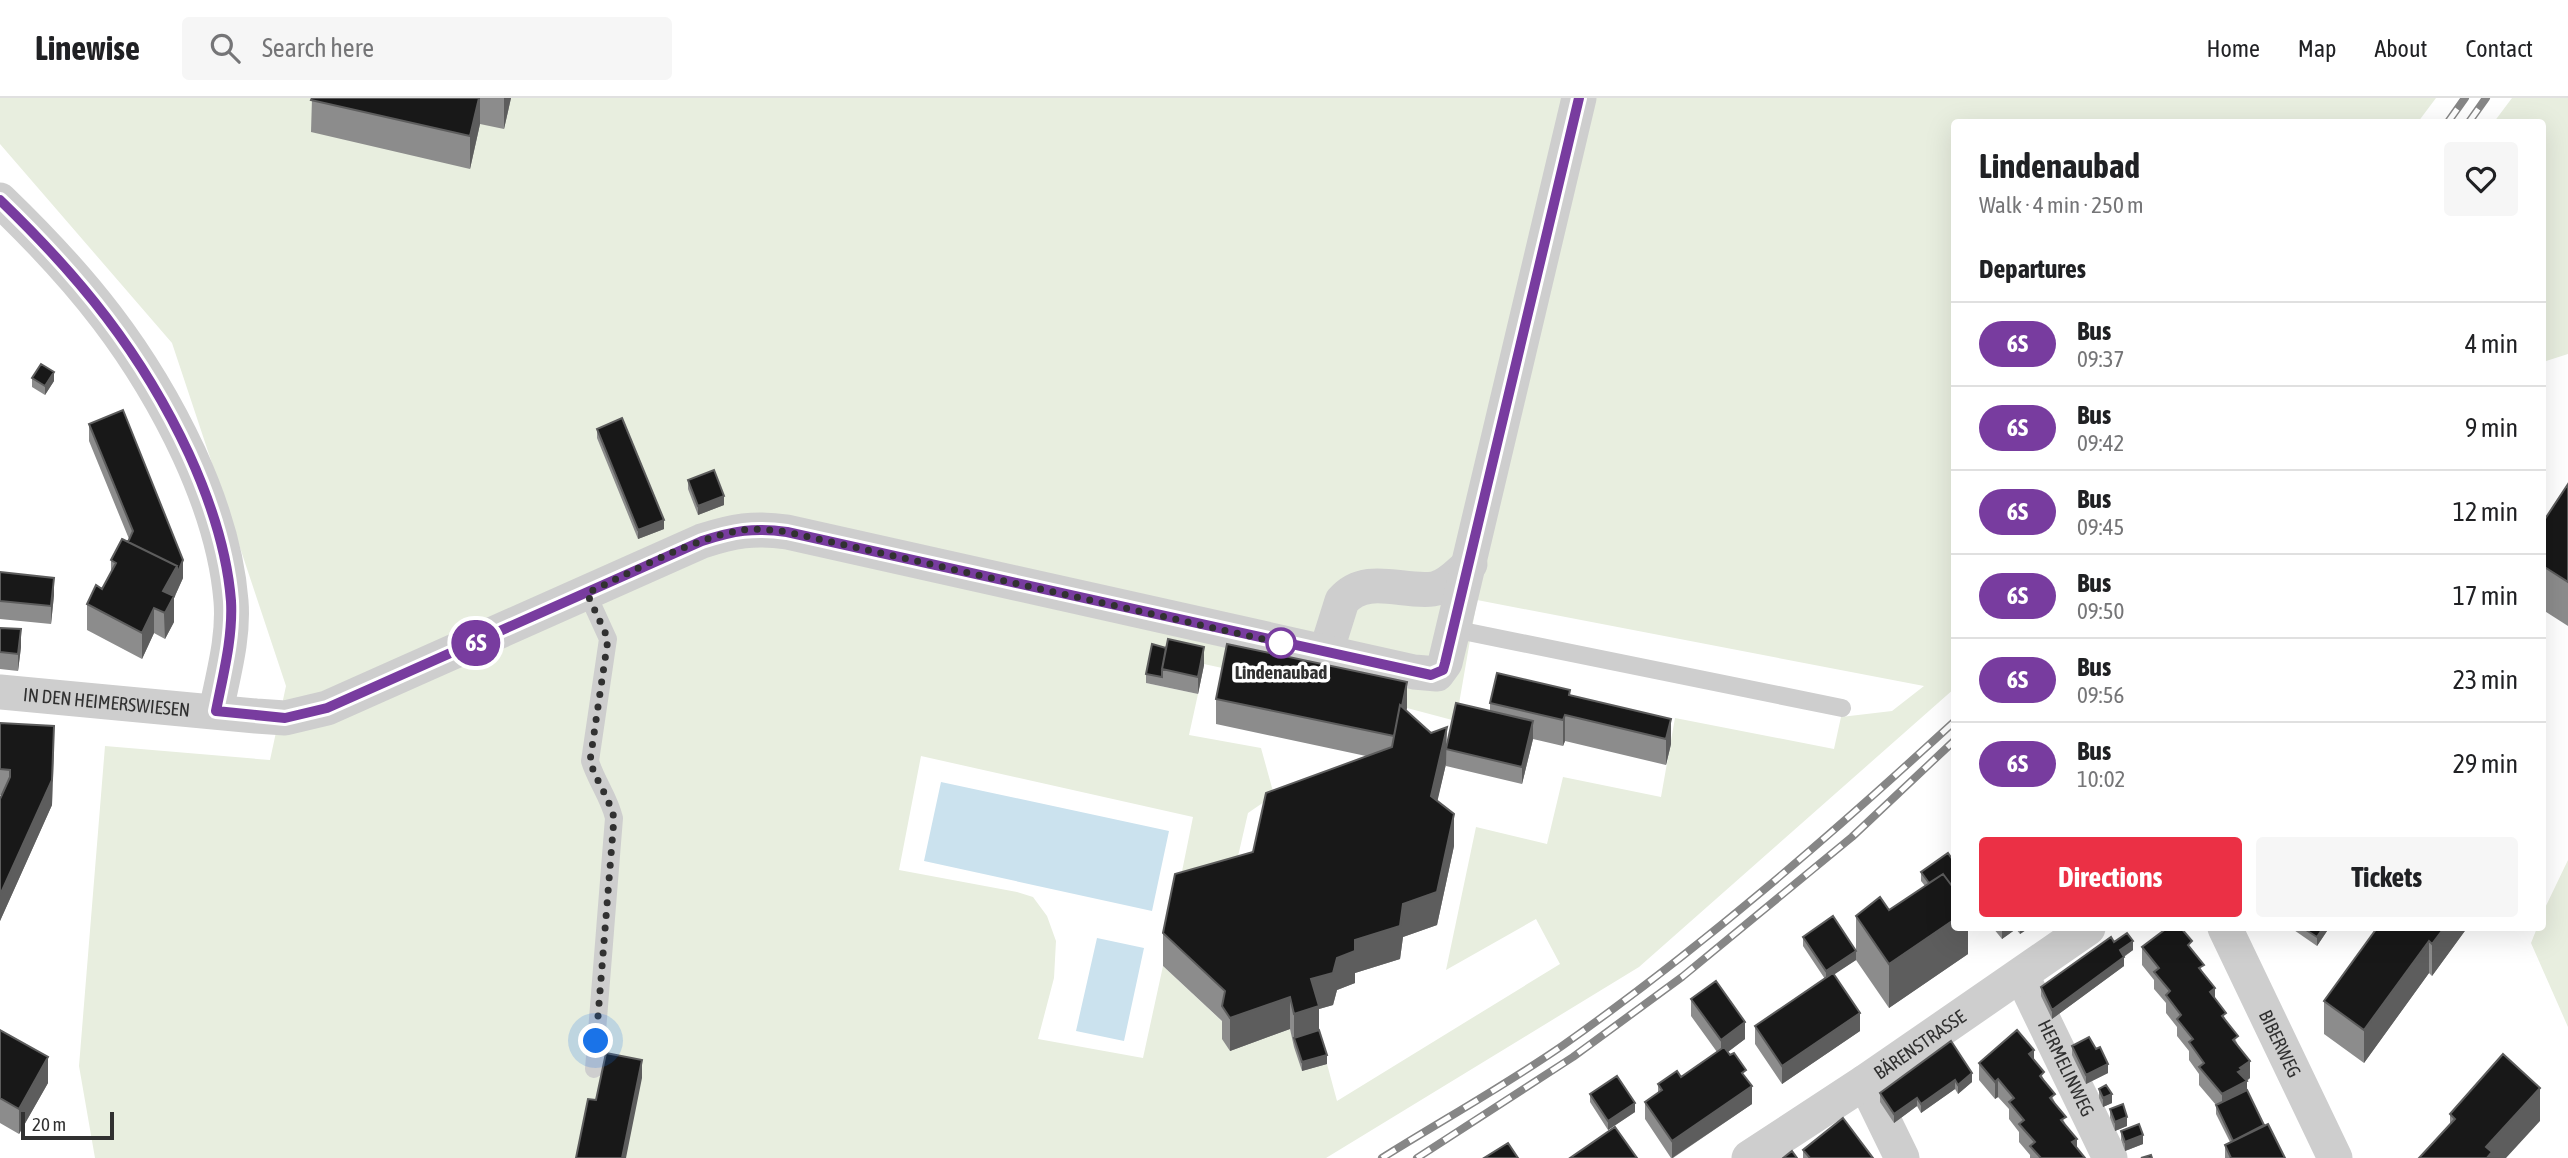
<!DOCTYPE html>
<html lang="en">
<head>
<meta charset="utf-8">
<style>
	body { margin:0; font-family:"Asap Condensed",sans-serif; background:#f6f6f6; color:#202124; height:100vh; display:flex; flex-direction:column; font-size:26px; white-space:nowrap }
	* { box-sizing:border-box; margin:0 }
	p { font-size:23px; color:#757577 }
	.icon { flex:none; width:38px; height:38px; fill:none; stroke:currentColor; stroke-width:2; stroke-linecap:round; stroke-linejoin:round }
	.map { position:relative; flex:1; overflow:hidden }
	.side { position:absolute; left:1951px; top:21px; width:595px; height:812px; display:flex; flex-direction:column; background:#fff; border-radius:7px; box-shadow:0 7px 28px #0002 }
	.side>* { flex:none }
	.badge { padding:0 14px; border-radius:23px; font-size:24px; line-height:46px }
	.scale { position:absolute; left:21px; bottom:18px; width:93px; box-sizing:border-box; padding-left:7px; border:4px solid #313131; border-top:0; font-size:19px; line-height:24px; white-space:nowrap; color:#313131; -webkit-text-stroke:5px #fff; paint-order:stroke }
	.you { position:absolute; width:35px; height:35px; margin:-18px; border:5px solid #fff; border-radius:50%; background:#1a73e8; box-shadow:0 0 0 10px #1a73e833 }
	.map>.badge { position:absolute; translate:-50% -50%; box-shadow:0 0 0 4px #fff }
	h2 { padding:0 28px; font-size:26px; line-height:63px }
	.round { display:grid; place-items:center; flex:none; width:74px; height:74px; border-radius:7px; background:#f6f6f6 }
	.summary { display:flex; align-items:center; justify-content:space-between; height:119px; padding:0 28px }
	h1 { font-size:33px; font-weight:700; line-height:52px }
	.primary-button { display:flex; gap:14px; margin-top:auto; padding:14px 28px }
	.primary-button a { flex:1; height:80px; border-radius:7px; background:#eb3045; color:#fff; font-size:28px; font-weight:700; line-height:80px; text-align:center }
	.primary-button a+a { background:#f6f6f6; color:#202124 }
	ul { padding:0; list-style:none }
	li { display:flex; align-items:center; gap:21px; height:84px; padding:0 28px; border-top:2px solid #e0e0e0 }
	li div { flex:1 }
	li b { display:block; font-size:26px }
	li em { font-style:normal }
	li .badge { min-width:77px; font-weight:700; text-align:center }
	header { display:flex; align-items:center; gap:42px; box-sizing:border-box; height:98px; padding:0 35px; background:#fff; border-bottom:2px solid #e0e0e0 }
	header strong { font-size:33px }
	nav { display:flex; gap:38px; margin-inline-start:auto; font-size:24px }
	.search { width:490px; height:63px; background:#f6f6f6; display:flex; align-items:center; gap:18px; box-sizing:border-box; padding:0 24px; border-radius:7px; color:#757577; font-size:26px }
	.map>svg:first-child { display:block }
	.green { fill:#e8eedf; fill-rule:evenodd }
	.water { fill:#cbe2ee }
	.lines { fill:none; stroke-linecap:round; stroke-linejoin:round }
	.lane { stroke:#cecece; stroke-width:18 }
	.street { stroke:#cecece; stroke-width:35 }
	.rail-casing { stroke:#868686; stroke-width:8 }
	.rail { stroke:#fff; stroke-width:5; stroke-dasharray:16; stroke-linecap:butt }
	.wall { fill:#8c8c8c }
	.shaded-wall { fill:#5d5d5d }
	.building { fill:#181818; stroke:#5d5d5d; stroke-width:2 }
	.line-casing { stroke:#fff; stroke-width:16 }
	.line { stroke:#783c9f; stroke-width:10 }
	.walk { stroke:#313131; stroke-width:7; stroke-dasharray:0 12.6 }
	.stop-dot { fill:#fff; stroke:#783c9f; stroke-width:3.5 }
	.labels { text-anchor:middle; dominant-baseline:central; stroke-width:7; stroke-linejoin:round; paint-order:stroke }
	.stop-label { font-size:19px; font-weight:bold; fill:#313131; stroke:#fff }
	.street-label { font-size:19px; fill:#313131; stroke:#fff }
</style>
</head>
<body>
<header>
<strong>Linewise</strong>
<div class="search"><svg class="icon" aria-label="search" viewBox="0 0 24 24"><circle cx="10" cy="10" r="6"/><path d="M15 15l6 6"/></svg>Search here</div>
<nav><a>Home</a><a>Map</a><a>About</a><a>Contact</a></nav>
</header>
<div class="map">
<svg width="2568" height="1060" viewBox="0 0 2568 1060">
	<rect width="100%" height="100%" fill="#fff"/>
	<path class="green" d="M0 0H2436L2418 24H1955V590L1639 869 1326 1060H95L79 968 105 648 270 662 286 588 172 245 0 46ZM1477 502 1924 588 1892 613 1841 619 1834 651 1675 620 1661 699 1563 679 1547 746 1476 729 1446 872 1536 821 1560 866 1337 1003 1327 966 1302 973 1290 931 1230 952 1225 926 1163 868 1143 960 1038 941 1054 880 1056 843 1047 818 1033 799 1017 794 899 772 921 658 1193 719 1175 808 1230 793 1248 715 1274 697 1261 650 1189 637 1198 596 1146 585 1153 555 1407 610 1456 623Z
		M2512 0H2568V256L2543 264V24H2494Z
		M2568 762V929L2531 845 2537 830H2543V814Z"/>
	<path class="water" d="M941 684 1169 733 1152 813 924 763Z
		M1097 840 1144 850 1124 943 1076 933Z"/>
	<g class="lines">
		<path class="lane" d="M587 495 608 541 590 663C596 683 609 699 614 720L594 971
			M1453 531 1842 610"/>
		<g class="street">
			<path d="M0 102C81 180 141 253 189 356 210 402 227 452 231 503 234 540 223 577 216 613"/>
			<path d="M1326 554 1342 503C1366 475 1402 495 1433 491 1448 489 1459 475 1470 466"/>
			<path id="s1" d="M0 594 256 618 285 620 327 610 702 443C733 433 754 429 787 434L1414 574 1437 576 1445 565 1579 0"/>
			<path id="s2" d="M2225 830 2335 1060"/>
			<path id="s3" d="M2022 878 2110 1060"/>
			<path d="M1865 984 1902 1060"/>
			<path id="s4" d="M1749 1060 1865 984 2088 830"/>
		</g>
		<g class="rail-casing">
			<path id="rail" d="M2448 24 2465 0
				M2469 24 2486 0
				M1382 1060C1441 1023 1504 988 1562 948 1701 850 1830 738 1955 623
				M1417 1060 1573 959 1682 879 1852 739 1955 642"/>
		</g>
		<use href="#rail" class="rail"/>
	</g>
	<path class="wall" d="M312 0H511L504 31 480 26 470 71 311 34Z
		M32 280 54 283 45 297 32 289Z
		M89 326 183 480 174 500V524L165 541 154 535 142 561 87 532V506L102 491 111 474V462L129 441 89 343Z
		M597 331 664 431 638 441 597 340Z
		M688 382 724 407 698 417 688 391Z
		M2568 386V528L2543 512V424Z
		M0 474 54 497 51 526 0 521Z
		M0 530 21 549 18 573 0 571Z
		M1152 546 1204 567 1198 596 1146 585V576Z
		M1570 597 1671 621V646L1666 667 1565 643 1563 648 1533 641 1522 686 1446 668V666L1437 703 1454 748 1437 827 1403 839 1400 861 1355 875V885L1337 892 1333 907 1319 911V932L1327 966 1302 973 1294 949 1290 931 1230 953 1222 941V923L1163 868V835L1253 754 1366 658 1216 626V601L1407 610 1406 612 1431 635 1447 646 1490 613V605Z
		M0 625 54 653 52 707 0 823V701L2 697H0Z
		M1948 755 1955 830H1968V856L1889 910 1856 862 1834 876 1860 933 1782 986 1755 946V928L1825 881 1803 848V839L1856 853V818L1889 812 1925 788 1921 783V774Z
		M1993 830H2029L2020 836 2016 831 2002 841Z
		M2291 830H2329L2317 848Z
		M2377 830H2467L2432 878 2429 875 2364 965 2324 936V903Z
		M2114 844 2133 852 2124 859V868L2052 921 2041 898V889Z
		M2142 849 2192 852 2238 947 2250 980 2247 983V992L2264 1027 2285 1060H2225V1047L2230 1044 2216 1016V1007L2199 987V976L2189 962V953L2177 938V929L2166 915V905L2154 891V882L2142 867Z
		M1691 901 1745 941 1728 954 1746 980 1752 1006 1673 1060H1671L1645 1021V1004L1658 995V986L1681 979 1717 954 1691 918Z
		M0 932 48 985 19 1036 0 1025Z
		M1951 943 1972 984 1958 996 1955 991 1921 1015 1917 1008 1894 1025 1880 1004V995Z
		M2072 948 2108 975 2086 986 2072 957Z
		M2034 961 2077 1050 2085 1060H2030V1057L2019 1044V1034L2009 1021V1011L1998 999 1995 1001 1979 982V965Z
		M2099 991 2112 1005 2103 1009 2099 1000Z
		M1590 996 1635 1014 1608 1032 1590 1004Z
		M2110 1011 2127 1028 2115 1033 2110 1020Z
		M2450 1016 2540 1023 2450 1027Z
		M2121 1033 2143 1046 2125 1053 2121 1042Z
		M1803 1052 1873 1060H1803Z"/>
	<path class="shaded-wall" d="M479 0H480V26L470 71V38Z
		M504 0H511L504 31Z
		M54 274V283L45 297V288Z
		M724 398V407L698 417V408Z
		M664 422V431L638 441V432Z
		M183 462V480L174 500V524L165 541 163 493 177 468Z
		M54 480V497L51 526V508Z
		M154 510V535L142 561V535Z
		M21 531V549L18 573V556Z
		M1204 549V567L1198 596V579Z
		M1407 584V610L1395 664V639Z
		M1565 617V643L1563 648V622Z
		M1671 621V646L1666 667V641Z
		M1533 623V641L1522 686V669Z
		M54 628 52 707 0 823V797Z
		M1447 629 1446 666 1431 731V698Z
		M1454 716V748L1437 827 1403 839 1400 861 1355 875V885L1337 892 1333 907 1319 911V941L1294 940V949V916L1311 881 1337 860 1355 842 1403 806Z
		M1955 821V830H1968V856L1889 910V866Z
		M2002 830H2016V831L2002 841Z
		M2020 830H2029L2020 836Z
		M2323 830H2329L2317 848V839Z
		M2444 830H2467L2432 878V846Z
		M2133 843V852L2120 861V852Z
		M2429 843V875L2364 965V932Z
		M1856 853V862L1826 882V873Z
		M2124 859V868L2052 921V912Z
		M2215 890V908L2210 894Z
		M1290 899V931L1230 953V920Z
		M1860 915V933L1782 986V968Z
		M1745 924V941L1721 959V942Z
		M2034 952V969L2029 956Z
		M1327 957V966L1302 973V964Z
		M48 959V985L19 1036V1011Z
		M642 962V980L626 1060H622Z
		M2250 963V980L2244 984 2247 983V1001L2222 1013V996L2238 974 2240 970Z
		M2108 966V975L2086 986V977Z
		M1972 975V984L1958 996V987Z
		M1998 981V999L1995 1001V984Z
		M1955 982V991L1921 1015V1006Z
		M1752 988V1006L1672 1060V1043Z
		M2540 990V1023L2506 1060H2486V1049Z
		M2112 996V1005L2103 1009V1000Z
		M1917 1000V1008L1894 1025V1016Z
		M1635 1005V1014L1608 1032V1023Z
		M2127 1019V1028L2115 1033V1024Z
		M2143 1037V1046L2125 1053V1044Z
		M2077 1041V1058L2072 1044Z"/>
	<path class="building" d="M312 0H479L470 38 311 2Z
		M41 266 54 274 45 288 32 280Z
		M123 312 183 462 177 476V468L128 444 133 433 89 326Z
		M622 320 664 422 638 432 597 331Z
		M714 372 724 398 698 408 688 382Z
		M2568 386V484L2543 468V424Z
		M122 441 177 468 163 493 174 498 165 515 154 510 142 535 87 506 96 487 102 491 116 465 111 462Z
		M0 474 54 480 51 508 0 503Z
		M0 530 21 531 18 556 0 554Z
		M1168 541 1204 549 1198 579 1162 571Z
		M1152 546 1166 550 1162 571V579L1146 576Z
		M1227 546 1407 584 1402 608 1400 607 1394 638 1216 601Z
		M1497 575 1570 592 1569 597 1671 621 1666 641 1565 617 1563 622 1490 605Z
		M1456 605 1533 623 1522 669 1446 651Z
		M1400 607 1431 635 1447 629 1431 698 1454 716 1437 794 1403 806 1400 828 1355 842V853L1337 860 1333 875 1311 881 1319 908 1294 916 1290 899 1230 920 1222 908 1225 893 1163 835 1175 776 1253 754 1266 695 1392 649Z
		M0 625 54 628 52 682 0 797V701L10 679V672L0 671Z
		M1948 755 1955 765V786L1952 788 1943 776 1929 785 1921 774Z
		M1943 776 1955 792V821L1889 866 1856 818 1880 799 1889 812Z
		M1833 818 1856 853 1826 873 1803 839Z
		M2167 830H2181L2192 843 2188 847 2204 867 2199 870 2215 890 2210 894 2226 915 2222 918 2238 938 2233 942 2250 963 2240 970 2242 972 2238 974 2247 983 2222 996 2199 969 2204 965 2189 944 2193 941 2177 921 2181 917 2166 897 2170 893 2154 874 2159 870 2142 849Z
		M2303 830H2323L2317 839Z
		M2377 830H2444L2432 846 2429 843 2364 932 2324 903Z
		M2127 835 2133 843 2120 852 2124 859 2052 912 2041 889 2111 839 2114 844Z
		M1833 875 1860 915 1782 968 1755 928Z
		M1716 883 1745 924 1721 942 1691 901Z
		M0 932 48 959 19 1011 0 1000Z
		M1319 932 1327 957 1302 964 1294 940Z
		M2017 932 2034 952 2029 956 2044 974 2040 978 2055 996 2050 1000 2066 1019 2061 1022 2077 1041 2072 1044 2085 1060H2041L2030 1048 2035 1044 2019 1026 2024 1022 2009 1004 2014 1000 1998 981 1995 984 1979 965Z
		M2089 939 2096 951 2100 949 2108 966 2086 977 2072 948Z
		M1951 943 1972 975 1958 987 1955 982 1921 1006 1917 1000 1894 1016 1880 995Z
		M1724 949 1730 957 1734 955 1746 972 1742 975 1752 988 1672 1043 1645 1004 1662 992 1658 986 1677 973 1681 979Z
		M606 955 642 962 622 1060H576L588 1001 596 1002Z
		M2503 956 2540 990 2486 1049 2492 1054 2487 1060H2419L2455 1021 2450 1016Z
		M1617 978 1635 1005 1608 1023 1590 996Z
		M2106 987 2112 996 2103 1000 2099 991Z
		M2247 992 2264 1027 2233 1043 2216 1007Z
		M2123 1006 2127 1019 2115 1024 2110 1011Z
		M1843 1020 1873 1060H1810L1803 1052Z
		M2139 1026 2143 1037 2125 1044 2121 1033Z
		M2268 1026 2285 1060H2231L2225 1047Z
		M1615 1029 1637 1060H1570Z
		M1508 1045 1518 1060H1484Z
		M1792 1053 1797 1060H1783Z
		M2151 1057 2152 1060H2141Z"/>
	<g class="lines">
		<g class="line-casing">
			<path id="line" d="M0 102C80 179 142 255 189 356 210 402 227 452 231 503 233 540 223 577 216 613L285 620 327 610 702 443C733 433 754 429 787 434L1431 577 1443 572 1445 565 1579 0"/>
		</g>
		<use href="#line" class="line"/>
		<path class="walk" d="M596 943 614 720C609 699 596 683 590 663L608 541 587 495C632 474 695 439 743 432 758 430 772 432 787 434L1281 545"/>
	</g>
	<circle class="stop-dot" cx="1281" cy="545" r="14"/>
	<g class="labels">
		<g class="stop-label">
			<text x="1281" y="574">Lindenaubad</text>
		</g>
		<g class="street-label">
			<text stroke="none"><textPath href="#s1" startOffset="107">IN DEN HEIMERSWIESEN</textPath></text>
			<text stroke="none"><textPath href="#s2" startOffset="128">BIBERWEG</textPath></text>
			<text stroke="none"><textPath href="#s4" startOffset="205">BÄRENSTRASSE</textPath></text>
			<text stroke="none"><textPath href="#s3" startOffset="102">HERMELINWEG</textPath></text>
		</g>
	</g>
</svg>
<div class="scale">20 m</div>
<div class="you" style="left:596px;top:943px"></div>
<b class="badge" style="left:476px;top:545px;background:#783c9f;color:#fff">6S</b>
<section class="side">
<div class="summary"><div><h1>Lindenaubad</h1><p>Walk · 4 min · 250 m</p></div><a class="round"><svg class="icon" aria-label="heart" viewBox="0 0 24 24"><path d="M12 20l-8-8c-3-5 5-10 8-4 3-6 11-1 8 4z"/></svg></a></div>
<h2>Departures</h2>
<ul>
<li><span class="badge" style="background:#783c9f;color:#fff">6S</span><div><b>Bus</b><p>09:37</p></div><em>4 min</em></li>
<li><span class="badge" style="background:#783c9f;color:#fff">6S</span><div><b>Bus</b><p>09:42</p></div><em>9 min</em></li>
<li><span class="badge" style="background:#783c9f;color:#fff">6S</span><div><b>Bus</b><p>09:45</p></div><em>12 min</em></li>
<li><span class="badge" style="background:#783c9f;color:#fff">6S</span><div><b>Bus</b><p>09:50</p></div><em>17 min</em></li>
<li><span class="badge" style="background:#783c9f;color:#fff">6S</span><div><b>Bus</b><p>09:56</p></div><em>23 min</em></li>
<li><span class="badge" style="background:#783c9f;color:#fff">6S</span><div><b>Bus</b><p>10:02</p></div><em>29 min</em></li>
</ul>
<div class="primary-button"><a>Directions</a><a>Tickets</a></div>
</section>
</div>
</body>
</html>
